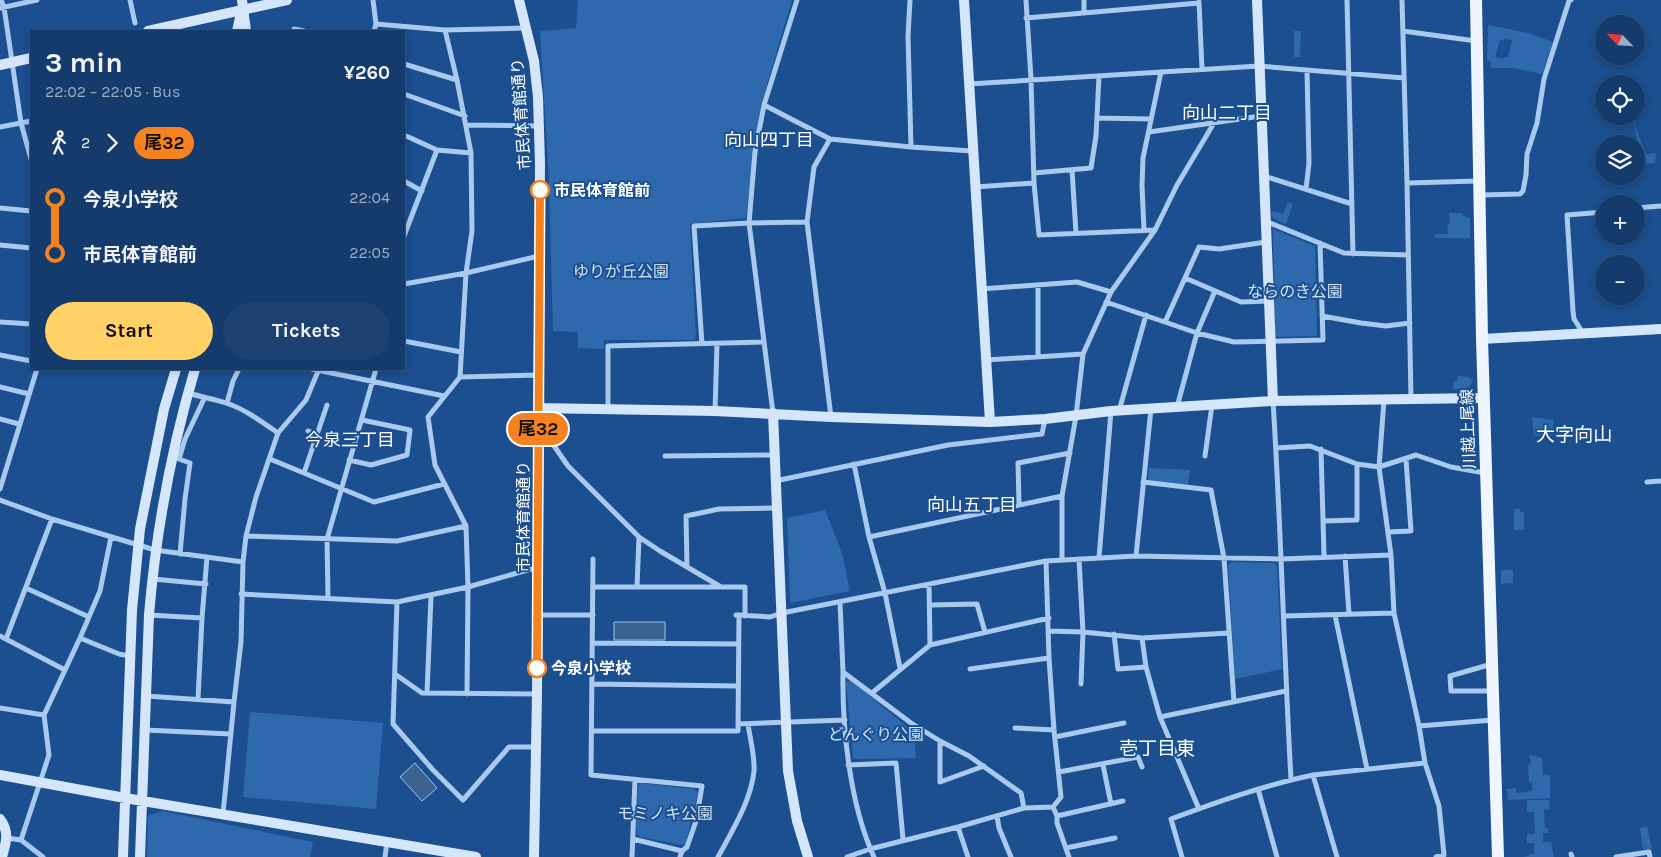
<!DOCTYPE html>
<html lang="en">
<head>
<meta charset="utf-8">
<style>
	body { margin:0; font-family:Karla,"Noto Sans JP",sans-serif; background:#1d4271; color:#f1f3f6; height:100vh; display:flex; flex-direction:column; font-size:19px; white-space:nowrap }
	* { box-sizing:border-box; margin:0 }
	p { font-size:16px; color:#9dadc1 }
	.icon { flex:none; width:28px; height:28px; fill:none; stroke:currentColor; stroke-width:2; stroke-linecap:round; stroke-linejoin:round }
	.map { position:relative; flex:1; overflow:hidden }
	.drawer { position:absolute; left:30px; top:30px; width:375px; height:340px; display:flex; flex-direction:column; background:#143b6b; border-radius:0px; box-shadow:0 2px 8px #0003,0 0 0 1px #33557e }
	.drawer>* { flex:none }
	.badge { padding:0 10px; border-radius:16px; font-size:18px; line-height:32px }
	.needle { width:32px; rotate:295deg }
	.tools { position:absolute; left:1595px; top:15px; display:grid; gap:10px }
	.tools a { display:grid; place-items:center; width:50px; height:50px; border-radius:50%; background:#143b6b; box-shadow:0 2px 8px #0003,0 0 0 1px #33557e; font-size:25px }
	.map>.badge { position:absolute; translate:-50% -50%; box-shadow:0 0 0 2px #fff }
	.legs { display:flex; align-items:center; gap:8px; height:55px; padding:0 15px; font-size:16px }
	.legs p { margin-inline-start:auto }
	.overview { display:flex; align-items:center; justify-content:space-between; height:85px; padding:0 15px }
	h1 { font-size:28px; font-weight:700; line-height:38px }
	.cta { display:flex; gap:10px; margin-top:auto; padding:10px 15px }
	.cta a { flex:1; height:58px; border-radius:30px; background:#ffd166; color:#111; font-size:20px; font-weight:700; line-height:58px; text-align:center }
	.cta a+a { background:#1d4271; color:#f1f3f6 }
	ul { padding:0 15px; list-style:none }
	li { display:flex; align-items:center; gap:18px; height:55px; font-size:19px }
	li i { display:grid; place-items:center; width:8px; height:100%; margin:0 6px; background:currentColor }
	li i::after { content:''; width:12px; height:12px; margin:-6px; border:4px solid; border-radius:50%; background:#143b6b }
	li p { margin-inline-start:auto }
	li:first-child i { background:linear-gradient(#0000 50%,currentColor 0) }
	li:last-child i { background:linear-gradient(currentColor 50%,#0000 0) }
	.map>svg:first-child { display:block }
	.green { fill:#2e69ad; fill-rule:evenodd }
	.water { fill:#3c6290; stroke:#9cc4f0 }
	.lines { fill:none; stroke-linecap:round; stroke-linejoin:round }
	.street { stroke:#a9c9ee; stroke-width:5 }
	.secondary { stroke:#d6e6fa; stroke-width:10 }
	.primary { stroke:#f0f6ff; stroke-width:12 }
	.line-1-casing { stroke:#fff; stroke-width:11 }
	.line-1 { stroke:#f58220; stroke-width:8 }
	.stop-1-dot { fill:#fff; stroke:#f58220; stroke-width:2.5 }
	.labels { text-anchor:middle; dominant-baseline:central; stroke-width:4; stroke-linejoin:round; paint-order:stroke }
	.street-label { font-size:16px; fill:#fff; stroke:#1b4f8f }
	.stop-label { font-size:16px; font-weight:bold; fill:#fff; stroke:#1b4f8f; text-anchor:start }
	.park-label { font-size:16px; fill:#cfe3fa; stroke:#1b4f8f }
	.neighbourhood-label { font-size:18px; fill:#fff; stroke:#1b4f8f }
	.quarter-label { font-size:19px; fill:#fff; stroke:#1b4f8f }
</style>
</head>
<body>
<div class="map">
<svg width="1661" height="857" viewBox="0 0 1661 857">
	<rect width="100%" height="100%" fill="#1b4f8f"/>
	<path class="green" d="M578 0H792L760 108 746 218 690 224 696 336 694 340H604V349L578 348V332L553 331 549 182 540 31 576 28Z
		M1488 25 1528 33 1553 42 1542 74 1514 68H1491V62L1487 60ZM1504 38 1512 41 1508 57H1504L1503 59 1495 57 1500 40 1503 41Z
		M1294 31H1301L1300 57H1294Z
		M1632 116H1634L1635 126 1646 154 1656 153 1655 163 1647 164 1639 147Z
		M1288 202 1293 204 1286 224 1276 220 1271 215 1272 211 1283 214Z
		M1449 213H1462L1463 216 1470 218V238H1435V234H1448L1447 225 1450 224Z
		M1273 229 1315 246 1317 336 1275 337Z
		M1458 376 1470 377V379H1473L1472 383 1466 390 1453 389 1454 381H1457Z
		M1532 417 1554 420 1551 437 1534 435Z
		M1149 468 1190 470 1188 485 1150 481 1148 479Z
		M1514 509H1520V512H1524V530H1514Z
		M825 510 842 553 850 591 790 603 787 518Z
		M1231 562 1274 563 1277 566 1282 669 1235 679 1228 565Z
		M1501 570H1513V583L1501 584Z
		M851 680 914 733 916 758 853 759 846 682Z
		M250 712 383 723 376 809 243 797Z
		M1529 755 1542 758 1543 775H1550V798L1508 800 1507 789 1516 788V793L1532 791V782H1529L1528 765 1531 764V759H1530Z
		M641 783 694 789 698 793 686 843 682 845 640 837 636 833 638 786Z
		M1527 800H1549L1550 809 1544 810 1545 828H1548V833H1543V842H1551L1554 857H1523L1529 856V854H1534V843H1537H1527V834H1535L1534 812H1527Z
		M163 811 313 842 310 857H147L148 816Z
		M1647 826 1652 849H1643L1640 828Z"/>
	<path class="water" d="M614 622H665V640H614Z
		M415 763 437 788 422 801 400 777Z"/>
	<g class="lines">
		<path class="street" d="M1 0 4 7 21 123 31 159
			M130 0 135 23
			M373 0 376 24 374 31
			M910 0 908 36 911 147
			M1026 0 1031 79 1034 183 1039 235 1155 230
			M1084 0V13
			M1347 0 1353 254
			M1402 0 1407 183 1411 399
			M1199 2 1202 69
			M0 8 37 0
			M1026 18 1199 3
			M376 24 445 30 526 28
			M445 30 457 80 471 153 472 231 466 273 460 377 428 417 435 465 466 526 468 587 467 694
			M294 31V29L304 31
			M1403 31 1476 41
			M404 64 457 80
			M969 84 1259 66 1404 78
			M404 94 465 116
			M764 105 830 139 911 147 972 151
			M1097 118 1151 119
			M466 125 538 126
			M0 127 31 121
			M1149 132 1261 116
			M404 135 437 150 471 153
			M830 139 814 167 807 222 831 417
			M1072 170 1076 233
			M1034 173 1091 168 1096 136 1099 76
			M1264 176 1352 204
			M404 181 422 191
			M1407 183 1478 181
			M975 187 1034 183
			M1306 189 1309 163 1307 70
			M1481 195 1520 194 1523 191 1526 175 1527 154 1537 123 1544 79 1569 1 1571 0
			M0 208 31 211
			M1636 208 1661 206
			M1265 221 1344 253 1408 255
			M1144 230 1142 186 1143 158 1161 72
			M404 236 437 150
			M0 245 31 248
			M1185 278 1241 302 1269 301
			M404 284 466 273 539 256
			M1038 285V357
			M981 289 1077 282 1111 292
			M1106 302 1197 333 1234 342 1323 340 1320 243
			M1322 316 1361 323 1386 326 1410 323
			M0 322 31 324
			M1165 322 1199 247 1219 249 1266 242
			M1583 333 1574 319 1573 311 1567 215 1604 212
			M404 341 461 352
			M702 344 694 226 749 223 807 222
			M0 355 31 361
			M986 360 1083 354
			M312 369 444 396
			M460 377 539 375
			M0 387 29 394
			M188 393C201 397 214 399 226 403 245 409 262 422 278 433
			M1384 400 1379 467 1391 555 1394 613 1419 726 1425 763 1439 806 1444 855 1436 857
			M1273 401C1281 527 1284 654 1291 780
			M227 403 233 381 239 369
			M1177 407 1197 333 1215 291
			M608 409V346L764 342
			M715 411 717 344
			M1119 411 1146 315
			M773 413 749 223 755 152 764 105 797 0
			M0 419 19 424
			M308 431 317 434
			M539 439 550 440 568 466 639 537 660 551 721 587
			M1276 448 1310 446 1357 464 1379 467 1416 455 1451 467 1485 473
			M1321 449 1324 556
			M665 456 774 455
			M1205 456 1212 405
			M270 459 374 502 444 484
			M349 460 371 465 407 455 410 430 362 420
			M854 464 869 537 885 593 900 668
			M304 473 327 405
			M775 481 948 445 1042 434 1045 419
			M1143 482 1211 490 1224 558 1234 702
			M1647 482 1661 481
			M0 489 37 369
			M0 500 52 519 155 550 243 562
			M1019 504 1018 463 1070 453
			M1323 521 1357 520V464
			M1388 532 1411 531 1406 459
			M246 536 397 541 466 526
			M869 537 1062 496
			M180 554 185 499 190 463 179 459 185 439 204 399
			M1136 556 1151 409
			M1345 556 1349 614
			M1099 558 1111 411
			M593 559 591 775 702 786 696 821 687 847 682 851
			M1079 559 1083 632 1081 684
			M1062 560V496L1076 416 1083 354 1111 292 1155 230 1177 185 1214 123
			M1046 561 1049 658 1054 730 1061 797 1053 807
			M687 567 686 516 719 509 776 508
			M153 579 206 584
			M593 587H745V616
			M637 587 639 537
			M26 588 89 617
			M241 594 397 602 468 587 538 567
			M328 598 327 539 376 369
			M397 602 393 724 433 770 463 800 509 747H536
			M840 602 843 672 911 723 940 741 969 756 1021 793 1024 808 1053 807
			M930 605 977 604 985 632
			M149 615 202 618
			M538 615H593
			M739 615 770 617 782 613 1046 561 1136 556 1281 559 1391 555
			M1335 615 1367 769
			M1284 616 1394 613
			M1049 631 1083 632 1142 638
			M1114 634 1118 669 1146 667
			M0 636 65 670
			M80 638 119 654 130 656
			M6 639 52 519
			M592 643 739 644
			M930 645 1049 618
			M1492 664 1450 676 1451 691H1492
			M970 669 1049 658
			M843 672C842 729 850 805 874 857
			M395 674 422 693 537 694
			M592 684 738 686
			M427 693 431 596
			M872 693 930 645 929 584
			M146 696 234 702
			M198 699 202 618 207 557
			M0 708 44 715
			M1160 717 1146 667 1142 638 1229 633
			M738 724 845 720
			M1419 726 1493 720
			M1015 728 1054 730
			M145 730 231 734
			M592 731H738L739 615H736
			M1055 737 1124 723
			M940 741V782L984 766
			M848 765 896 763 903 839
			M1103 765 1111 804
			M1059 772 1138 757 1142 767
			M1313 775 1425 763
			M1258 789 1277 857
			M1053 807 1057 816V823L1069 857
			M1199 809 1160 717 1286 691
			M223 814 234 702 241 642 243 562 246 536 256 497 278 433 306 400 319 369
			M997 816 999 828 1011 857
			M1057 816 1123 801
			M958 827 968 857
			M7 838 21 840 43 857
			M633 839 682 851 680 857
			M21 840 49 755 44 715 80 638 100 591 111 537
			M1066 848 1115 838
			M1571 854 1572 857
			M385 857 387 842
			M632 857 635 779
			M718 857C732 831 751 801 754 771 755 756 750 739 748 724
			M847 857 870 849 958 827 1024 808
			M1182 857 1171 819C1217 802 1265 785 1313 775L1337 857
			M1616 857 1649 852 1650 857"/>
		<path class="secondary" d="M242 0 246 31
			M519 0 534 61 538 97 540 164 537 694 534 857
			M964 0 990 422
			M1257 0 1273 401
			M148 31 287 0
			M237 31 241 13
			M0 65 31 58
			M1482 339 1661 329
			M538 408 715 411 831 417 990 422 1045 419 1111 411 1273 401 1484 398
			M773 413 788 771 797 821 808 857
			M0 775 125 798 476 857
			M0 819C10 832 6 843 2 857
			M123 857 132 610 140 529 164 409 176 369
			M140 857 149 615C156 531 171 450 195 369"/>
		<path class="primary" d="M1476 0 1482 339 1498 857"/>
	</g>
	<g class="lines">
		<g class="line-1-casing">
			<path id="line-1" d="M537 668 540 190"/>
		</g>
		<use href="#line-1" class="line-1"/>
	</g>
	<g class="stop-1-dot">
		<circle cx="540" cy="190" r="9"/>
		<circle cx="537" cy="668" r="9"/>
	</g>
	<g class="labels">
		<g class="street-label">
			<text transform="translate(521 114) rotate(-94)">市民体育館通り</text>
			<text transform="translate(1468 429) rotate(-92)">川越上尾線</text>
			<text transform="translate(523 517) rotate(-90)">市民体育館通り</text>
		</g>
		<g class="stop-label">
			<text x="554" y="190">市民体育館前</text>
			<text x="551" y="668">今泉小学校</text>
		</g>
		<g class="park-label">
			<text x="621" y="271">ゆりが丘公園</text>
			<text x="1295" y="291">ならのき公園</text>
			<text x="876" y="734">どんぐり公園</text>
			<text x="665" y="813">モミノキ公園</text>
		</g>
		<g class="neighbourhood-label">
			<text x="1227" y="113">向山二丁目</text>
			<text x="769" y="140">向山四丁目</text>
			<text x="350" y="440">今泉三丁目</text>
			<text x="972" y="505">向山五丁目</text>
		</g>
		<g class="quarter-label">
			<text x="1574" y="435">大字向山</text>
			<text x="1157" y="749">壱丁目東</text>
		</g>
	</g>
</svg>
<div class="tools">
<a><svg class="needle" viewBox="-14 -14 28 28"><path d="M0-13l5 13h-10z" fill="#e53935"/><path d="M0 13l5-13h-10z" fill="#9dadc1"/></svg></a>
<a><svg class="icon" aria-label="locate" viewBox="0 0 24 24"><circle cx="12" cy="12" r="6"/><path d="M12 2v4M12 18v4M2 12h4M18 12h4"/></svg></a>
<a><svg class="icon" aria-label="layers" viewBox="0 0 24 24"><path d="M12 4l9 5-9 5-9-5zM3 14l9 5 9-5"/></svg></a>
<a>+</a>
<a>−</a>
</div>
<b class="badge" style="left:538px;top:429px;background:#f58220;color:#111">尾32</b>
<section class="drawer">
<div class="overview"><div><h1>3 min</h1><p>22:02 – 22:05 · Bus</p></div><b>¥260</b></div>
<div class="legs"><svg class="icon" aria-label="walk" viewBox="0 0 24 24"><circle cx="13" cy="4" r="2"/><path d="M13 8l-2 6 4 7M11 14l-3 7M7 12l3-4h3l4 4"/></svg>2<svg class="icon" aria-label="forward" viewBox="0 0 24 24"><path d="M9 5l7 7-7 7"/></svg><b class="badge" style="background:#f58220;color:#111">尾32</b></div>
<ul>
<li><i style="color:#f58220"></i><b>今泉小学校</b><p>22:04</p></li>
<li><i style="color:#f58220"></i><b>市民体育館前</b><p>22:05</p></li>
</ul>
<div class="cta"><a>Start</a><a>Tickets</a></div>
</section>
</div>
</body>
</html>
